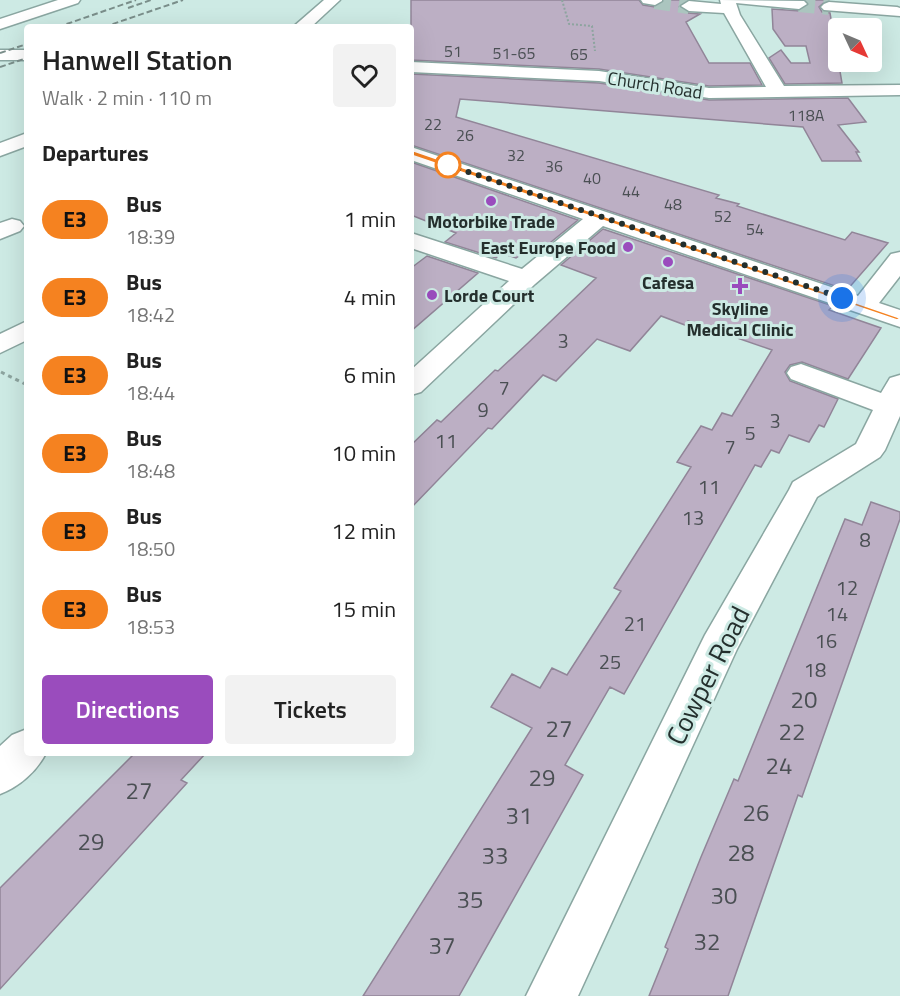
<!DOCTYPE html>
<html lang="en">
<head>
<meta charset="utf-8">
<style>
	body { margin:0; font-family:"Titillium Web",sans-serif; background:#f2f2f2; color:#222; height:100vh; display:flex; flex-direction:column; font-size:22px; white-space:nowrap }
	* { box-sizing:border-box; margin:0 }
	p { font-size:20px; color:#767676 }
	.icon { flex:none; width:33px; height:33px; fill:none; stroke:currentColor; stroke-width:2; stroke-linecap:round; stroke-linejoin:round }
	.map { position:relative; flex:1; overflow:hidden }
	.panel { position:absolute; left:24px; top:24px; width:390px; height:732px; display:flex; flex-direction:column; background:#fff; border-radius:6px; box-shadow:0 6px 24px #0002 }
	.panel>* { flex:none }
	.badge { padding:0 12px; border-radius:20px; font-size:21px; line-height:39px }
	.needle { width:39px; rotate:134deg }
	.fabs { position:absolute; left:828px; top:18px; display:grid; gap:12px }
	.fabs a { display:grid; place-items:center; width:54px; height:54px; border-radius:6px; background:#fff; box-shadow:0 6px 24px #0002; font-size:30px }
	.you { position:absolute; width:30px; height:30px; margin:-15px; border:4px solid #fff; border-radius:50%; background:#1a73e8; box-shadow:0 0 0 9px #1a73e833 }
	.map>.badge { position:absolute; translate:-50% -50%; box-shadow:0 0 0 3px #fff }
	h2 { padding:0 18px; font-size:22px; line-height:54px }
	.round { display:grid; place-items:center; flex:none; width:63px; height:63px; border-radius:6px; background:#f2f2f2 }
	.head { display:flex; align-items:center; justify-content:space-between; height:102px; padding:0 18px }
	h1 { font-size:28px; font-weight:600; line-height:45px }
	.action { display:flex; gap:12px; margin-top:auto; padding:12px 18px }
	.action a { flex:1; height:69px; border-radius:6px; background:#9a4cbd; color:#fff; font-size:24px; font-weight:600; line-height:69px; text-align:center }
	.action a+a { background:#f2f2f2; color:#222 }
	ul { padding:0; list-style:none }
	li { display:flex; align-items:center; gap:18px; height:78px; padding:0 18px }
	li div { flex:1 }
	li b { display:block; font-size:22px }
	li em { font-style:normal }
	li .badge { min-width:66px; font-weight:700; text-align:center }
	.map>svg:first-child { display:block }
	.building { fill:#bcafc4; stroke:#918598; stroke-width:1.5 }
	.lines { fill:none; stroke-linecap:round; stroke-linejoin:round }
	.minor-tunnel { stroke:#abc5bf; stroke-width:16; stroke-dasharray:16 8; stroke-linecap:butt }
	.minor-casing { stroke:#8aa6a1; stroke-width:3 }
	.path-far1 { stroke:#8da49f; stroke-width:2; stroke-dasharray:2 2; stroke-linecap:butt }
	.path { stroke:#8da49f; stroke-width:3; stroke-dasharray:4 4; stroke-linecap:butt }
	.minor { fill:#fff; fill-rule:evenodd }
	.rail { stroke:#7a8e8a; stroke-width:2; stroke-dasharray:6 3; stroke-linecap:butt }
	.line { fill:#f58220; stroke:#fff; stroke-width:1.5 }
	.walk { stroke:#242f2d; stroke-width:6; stroke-dasharray:0 10.8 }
	.stop-dot { fill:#fff; stroke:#f58220; stroke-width:3 }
	.poi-dot { fill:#9a4cbd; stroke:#cdeae4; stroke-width:2 }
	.labels { text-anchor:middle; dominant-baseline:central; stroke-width:6; stroke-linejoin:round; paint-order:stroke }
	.far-number-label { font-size:16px; fill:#4a4f53 }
	.far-street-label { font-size:18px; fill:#242f2d; stroke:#cdeae4 }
	.far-poi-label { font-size:18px; font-weight:bold; fill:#242f2d; stroke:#cdeae4 }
	.number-label { font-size:20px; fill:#4a4f53 }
	.near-number-label { font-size:24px; fill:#4a4f53 }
	.near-street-label { font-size:27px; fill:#242f2d; stroke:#cdeae4 }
</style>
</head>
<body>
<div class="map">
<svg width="900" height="996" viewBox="0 0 900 996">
	<rect width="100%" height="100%" fill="#cdeae4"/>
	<path class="building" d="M411 0H639L643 5 655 7 664 0H686L679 7 688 13 700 14 686 22 709 63H750L762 85 709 86 599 69 411 60Z
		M806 0H827L819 7 822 12 830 13 842 83 785 84 769 58 781 50 791 63H810L806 46H785L773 29 772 9 800 11 809 4Z
		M411 74 599 83 709 100 848 98 866 122 838 125 859 152H856L861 161H822L803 127 460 99 456 117 719 195 716 198 739 204 737 206 845 240 852 232 888 243 847 290 411 145Z
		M411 162 578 220 535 255 525 252 516 258 501 253 496 258 445 242 456 233 411 215Z
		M603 229 833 306 829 310 881 328 848 379 802 362 790 365 785 372 790 381 838 399 824 427 819 425 809 442 789 435 779 453 771 450 761 467 755 465 624 694 610 687 565 765 583 775 459 996H363L532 728 491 707 512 674 540 688 552 668 567 675 621 591 614 588 691 467 677 462 701 426 712 430 722 413 732 416 772 350 688 321 685 325 661 316 630 351 597 339 556 381 543 375 492 429 488 428 411 508V445L437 420 441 422 495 370 498 371 527 344 596 278 561 265Z
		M427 256 478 273 411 331V268Z
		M871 502 900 512V519L802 797 798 795 728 996H649L668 949 665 947 701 857 734 779 738 781 845 519 862 525Z
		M135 753H206L181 780 187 783 0 989V888Z"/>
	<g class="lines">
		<path class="minor-tunnel" d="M655 1 689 6
			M799 4 829 7"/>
		<g class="minor-casing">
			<path id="minor" d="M58 0H80L78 3 0 29V19Z
				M324 0H340L311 27H293Z
				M641 0H662V1L655 5 643 3Z
				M720 0 804 1 807 4 799 9 736 3 740 15 784 86 900 85V95L709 98 599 81 411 72V62L599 71 709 88 766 87 724 13 689 11 681 6 689 1 721 4Z
				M829 2 897 7 900 8V16L824 10 821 7 824 4Z
				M0 50H27V60H0Z
				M27 133V146L0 156V143Z
				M411 147 858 296 891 254 900 252V276L879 303 900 310V327L603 226 535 284 421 392 411 395V370L509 281 411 248V233L522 269 583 219 411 160Z
				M12 219 20 221 24 226 20 231 0 239V223Z
				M27 321V340L0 353V334Z
				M801 364 881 393 890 378 900 375V416L885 450 880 457 817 497 737 649 578 996H526L705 635 789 490 793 482 856 444 873 410 791 379 787 373 791 367Z
				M27 729V753H46C37 771 19 787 0 794V746L12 735Z"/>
		</g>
		<path class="path-far1" d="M562 0 569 24 592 26 595 51"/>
		<path class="path" d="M1 372 27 385"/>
		<use href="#minor" class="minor"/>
		<path class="rail" d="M128 8 151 0
			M58 27 136 0
			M104 27 183 0
			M0 53 27 44
			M0 67 27 58"/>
	</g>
	<path class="line" d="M408 151H414L900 318 897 320 408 154Z"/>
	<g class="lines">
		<path class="walk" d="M448 165 842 298"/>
	</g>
	<circle class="stop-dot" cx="448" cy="165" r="12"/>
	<g class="poi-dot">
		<circle cx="491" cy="201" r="6"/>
		<circle cx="628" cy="247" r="6"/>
		<circle cx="668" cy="262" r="6"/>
		<path d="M737 277h6v6h6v6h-6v6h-6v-6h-6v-6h6z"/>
		<circle cx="432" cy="295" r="6"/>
	</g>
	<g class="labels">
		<g class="far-number-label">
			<text x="453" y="51">51</text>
			<text x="514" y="53">51-65</text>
			<text x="579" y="54">65</text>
			<text x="806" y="115">118A</text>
			<text x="433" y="124">22</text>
			<text x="465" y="135">26</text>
			<text x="516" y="155">32</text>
			<text x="554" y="166">36</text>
			<text x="592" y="178">40</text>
			<text x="631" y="191">44</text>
			<text x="673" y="204">48</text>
			<text x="723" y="216">52</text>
			<text x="755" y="229">54</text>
		</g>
		<g class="far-street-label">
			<text transform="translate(655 85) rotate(9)">Church Road</text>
		</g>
		<g class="far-poi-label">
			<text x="491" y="221">Motorbike Trade</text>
			<text x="616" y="247" text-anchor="end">East Europe Food</text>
			<text x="668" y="282">Cafesa</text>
			<text x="444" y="295" text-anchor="start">Lorde Court</text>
			<text x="740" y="308">Skyline<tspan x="740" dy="21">Medical Clinic</tspan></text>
		</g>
		<g class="number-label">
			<text x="563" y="340">3</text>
			<text x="504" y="387">7</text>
			<text x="483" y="409">9</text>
			<text x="775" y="420">3</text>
			<text x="750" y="432">5</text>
			<text x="446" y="440">11</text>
			<text x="730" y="446">7</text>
			<text x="709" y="486">11</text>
			<text x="693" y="517">13</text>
			<text x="865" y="539">8</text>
			<text x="847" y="587">12</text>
			<text x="837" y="613">14</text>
			<text x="635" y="623">21</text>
			<text x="826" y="640">16</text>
			<text x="610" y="661">25</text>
			<text x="815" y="669">18</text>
		</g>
		<g class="near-number-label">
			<text x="804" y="699">20</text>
			<text x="559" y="728">27</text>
			<text x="792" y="731">22</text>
			<text x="779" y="765">24</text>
			<text x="542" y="777">29</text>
			<text x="139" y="790">27</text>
			<text x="756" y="812">26</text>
			<text x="519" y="815">31</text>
			<text x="91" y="841">29</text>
			<text x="741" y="852">28</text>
			<text x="495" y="855">33</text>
			<text x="724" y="895">30</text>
			<text x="470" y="899">35</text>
			<text x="707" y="941">32</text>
			<text x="442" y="945">37</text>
		</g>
		<g class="near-street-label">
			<text transform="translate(707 675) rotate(-63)">Cowper Road</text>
		</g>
	</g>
</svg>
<div class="fabs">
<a><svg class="needle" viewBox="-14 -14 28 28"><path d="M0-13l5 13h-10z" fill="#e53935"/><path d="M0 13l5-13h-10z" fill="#767676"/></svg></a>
</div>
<div class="you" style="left:842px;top:298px"></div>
<section class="panel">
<div class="head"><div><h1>Hanwell Station</h1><p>Walk · 2 min · 110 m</p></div><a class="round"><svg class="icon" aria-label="heart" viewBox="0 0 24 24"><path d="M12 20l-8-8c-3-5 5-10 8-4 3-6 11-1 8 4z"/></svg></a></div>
<h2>Departures</h2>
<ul>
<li><span class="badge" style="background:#f58220;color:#111">E3</span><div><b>Bus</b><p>18:39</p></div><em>1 min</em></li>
<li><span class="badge" style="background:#f58220;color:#111">E3</span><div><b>Bus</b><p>18:42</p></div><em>4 min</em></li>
<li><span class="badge" style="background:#f58220;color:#111">E3</span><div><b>Bus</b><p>18:44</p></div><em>6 min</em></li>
<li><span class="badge" style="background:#f58220;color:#111">E3</span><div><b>Bus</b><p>18:48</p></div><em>10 min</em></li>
<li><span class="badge" style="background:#f58220;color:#111">E3</span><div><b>Bus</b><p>18:50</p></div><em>12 min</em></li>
<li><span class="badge" style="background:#f58220;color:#111">E3</span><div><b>Bus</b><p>18:53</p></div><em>15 min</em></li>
</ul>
<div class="action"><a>Directions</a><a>Tickets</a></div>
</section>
</div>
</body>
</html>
